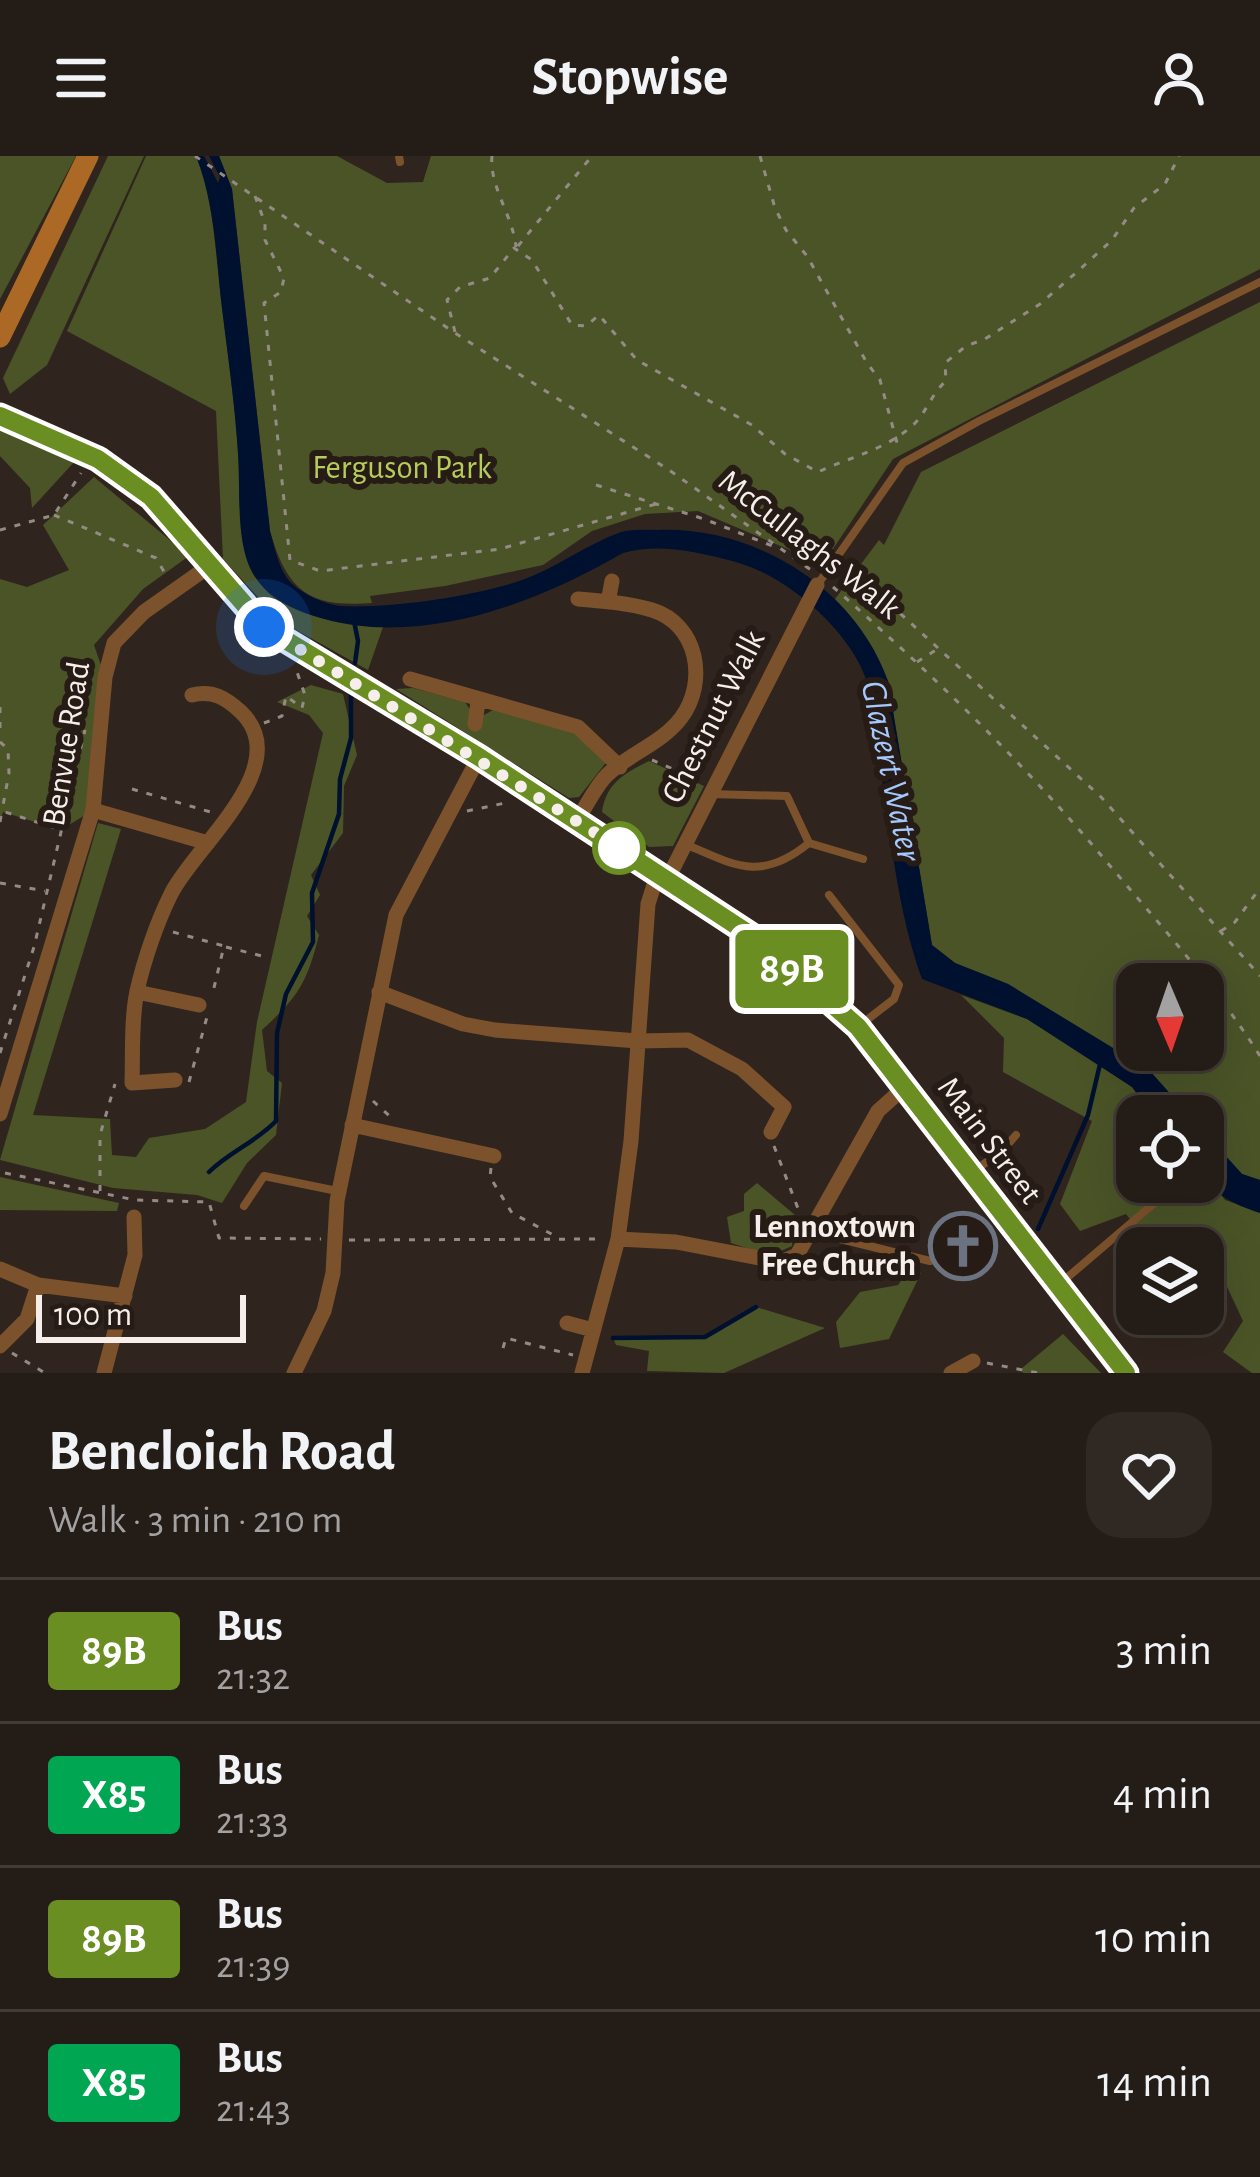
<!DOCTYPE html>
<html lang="en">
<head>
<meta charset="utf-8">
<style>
	body { margin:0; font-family:"Alegreya Sans",sans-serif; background:#302923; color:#f1f3f6; height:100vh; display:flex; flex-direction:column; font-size:45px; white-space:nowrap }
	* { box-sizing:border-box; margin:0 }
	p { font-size:39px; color:#a3a1a1 }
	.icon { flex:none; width:66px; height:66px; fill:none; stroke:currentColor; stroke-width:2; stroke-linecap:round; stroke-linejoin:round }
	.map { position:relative; height:1217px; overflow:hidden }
	.details { display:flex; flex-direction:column; background:#241c16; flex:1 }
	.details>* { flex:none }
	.badge { padding:0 24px; border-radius:9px; font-size:42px; line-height:78px }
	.needle { width:78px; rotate:178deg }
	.controls { position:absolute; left:1116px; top:807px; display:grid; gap:24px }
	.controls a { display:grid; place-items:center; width:108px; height:108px; border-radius:24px; background:#241c16; box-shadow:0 12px 48px #0002,0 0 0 3px #413a35; font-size:60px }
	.scale { position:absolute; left:36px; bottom:30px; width:210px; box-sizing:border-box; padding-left:12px; border:6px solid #f6eeea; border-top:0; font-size:33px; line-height:42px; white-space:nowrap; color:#f6eeea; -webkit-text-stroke:9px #261b15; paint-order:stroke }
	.you { position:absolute; width:60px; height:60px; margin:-30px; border:9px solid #fff; border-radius:50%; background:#1a73e8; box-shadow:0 0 0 18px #1a73e833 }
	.map>.badge { position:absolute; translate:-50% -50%; box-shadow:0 0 0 6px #fff }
	.round { display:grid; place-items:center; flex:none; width:126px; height:126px; border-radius:36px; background:#302923 }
	.headline { display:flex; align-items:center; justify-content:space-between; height:204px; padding:0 48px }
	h1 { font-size:57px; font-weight:700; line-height:90px }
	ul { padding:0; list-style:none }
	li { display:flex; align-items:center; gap:36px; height:144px; padding:0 48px; border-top:3px solid #413a35 }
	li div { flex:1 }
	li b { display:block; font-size:45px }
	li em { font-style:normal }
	li .badge { min-width:132px; font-weight:700; text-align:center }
	header { display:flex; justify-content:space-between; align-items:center; height:156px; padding:0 48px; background:#241c16; font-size:54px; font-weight:700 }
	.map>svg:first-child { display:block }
	.green { fill:#4b5427; fill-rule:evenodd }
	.water { fill:#00102f }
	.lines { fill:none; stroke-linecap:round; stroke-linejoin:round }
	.stream { stroke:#00102f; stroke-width:4.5 }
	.path { stroke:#958b86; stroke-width:3; stroke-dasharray:6 9; stroke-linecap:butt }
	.lane { stroke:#7c522c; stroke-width:8 }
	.street { stroke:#7c522c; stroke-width:15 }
	.secondary { stroke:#ab6925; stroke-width:21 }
	.primary { stroke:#cf7a14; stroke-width:24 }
	.line-casing { stroke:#fff; stroke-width:27 }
	.line { stroke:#6b8e23; stroke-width:18 }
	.walk { stroke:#f6eeea; stroke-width:12; stroke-dasharray:0 21.6 }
	.stop-dot { fill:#fff; stroke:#6b8e23; stroke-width:6 }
	.labels { text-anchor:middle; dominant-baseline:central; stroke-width:12; stroke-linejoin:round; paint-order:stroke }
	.park-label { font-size:33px; fill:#b6cc5a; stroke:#261b15 }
	.street-label { font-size:33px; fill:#f6eeea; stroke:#261b15 }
	.poi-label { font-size:33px; font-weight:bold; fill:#f6eeea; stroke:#261b15; text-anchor:end }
	.water-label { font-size:36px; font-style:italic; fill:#a5c9ff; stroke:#261b15 }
</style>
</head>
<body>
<header><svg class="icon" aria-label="menu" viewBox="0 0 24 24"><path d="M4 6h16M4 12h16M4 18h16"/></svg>Stopwise<svg class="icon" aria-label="person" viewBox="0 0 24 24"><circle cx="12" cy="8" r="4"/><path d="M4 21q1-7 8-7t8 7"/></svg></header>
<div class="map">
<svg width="1260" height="1217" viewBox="0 0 1260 1217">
	<rect width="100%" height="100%" fill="#30251e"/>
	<path class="green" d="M0 0H76L0 143Z
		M108 0H144L47 209 10 238 3 222Z
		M146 0H196C213 42 215 90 220 135 226 184 233 232 237 281 242 330 232 391 264 432 285 459 351 470 383 471L368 514 280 465 223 403 216 255 67 175Z
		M219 0H337L387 27 423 26 431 0H1260V113L893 303 823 408 698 355 645 358 592 375 543 409 445 430 370 440 372 447C309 452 287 435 270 375L232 33Z
		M1260 146V1024L1242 1018 1203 975V960H1190L1149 914 1008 828 955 807 932 789 888 525 835 443 879 384 884 389 921 316ZM1137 828H1203V894H1137Z
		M0 272 75 305 32 352 30 332 0 300Z
		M94 321 189 400 143 433 94 489 105 521 93 654 61 674 3 656 0 666V423L27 431 69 414 43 369Z
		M311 529 343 538 357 599 344 630 343 677 311 719 320 739 307 760 319 779C307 827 298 841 262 874L267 915 282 927 276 979 247 1007 222 1047 197 1039 113 1032 0 1004 98 667 121 673 33 959 110 963 112 999 136 1001 149 982 205 973 246 946 257 866 323 577 309 559 277 546Z
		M413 532 465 546 471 555 484 559 493 554 574 577 608 604 579 641 569 642 396 533Z
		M649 605 704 630 673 690 649 691 602 656C606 627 625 617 649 605Z
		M961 839 1027 863 1085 899 1132 931 1154 960H1137V1026H1203V1015L1225 1044 1260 1056V1217H1252L1223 1196 1243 1165 1222 1120 1203 1119V1092H1152L1126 1058 1080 1075 1060 1048 1092 965 1003 916 1004 882Z
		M0 1021 119 1047 117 1055 0 1054Z
		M757 1027 795 1059 792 1090C770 1102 753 1094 731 1087L727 1061 744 1055V1038Z
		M911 1111 921 1117 889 1183 840 1192 836 1166 860 1136 898 1129Z
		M756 1151 825 1172 724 1217 647 1215 649 1195 616 1189 613 1182 705 1181Z
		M1063 1178 1101 1217H1023L1021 1213Z"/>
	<path class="water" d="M196 0H204L218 27 220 21 209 0H219L232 33 270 375C275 392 278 412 290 426 301 437 324 448 340 450 386 453 478 440 522 424 556 412 587 388 621 376 632 373 646 374 658 374 755 370 855 432 888 525L932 789 955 807 1008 828 1149 914 1190 960H1154L1132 931 1027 863 922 823C896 751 890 671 878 596 874 573 874 545 866 523 848 472 783 417 732 405 695 396 660 387 623 397 548 440 460 476 372 471 332 468 272 454 252 416 235 384 241 334 238 298 235 247 227 195 221 144 216 96 214 45 196 0Z
		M1203 975 1242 1018 1260 1024V1057C1209 1040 1203 1027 1203 975Z"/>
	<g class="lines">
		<path class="stream" d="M354 465 358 485 355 507
			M209 1016C229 996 256 986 276 965L277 877 286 838 313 786 312 737 339 658 340 623 351 582V536
			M1038 1073 1088 959 1101 904
			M613 1182 705 1181 756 1151"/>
		<path class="path" d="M195 0 455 177 669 314 811 414
			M492 0C489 30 513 60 516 91
			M760 0 775 52 786 74 807 100 867 207 880 224 899 294
			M255 40 265 67V84L284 122 281 136 264 147 290 404 320 415 500 393 656 348
			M518 90 592 0
			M455 176 447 144 460 131 490 122 514 92 532 104 572 169 586 170 599 159 637 204 752 269 785 298 818 316C850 301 885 294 912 270 926 258 931 238 946 225L945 207 966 190 985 183 1040 148 1078 115 1112 84 1134 52 1165 28 1179 0
			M596 329 704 363 775 391
			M54 359 156 402 166 419
			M0 374 54 359 81 317
			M845 407 1101 641 1260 820
			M833 431C931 517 1022 605 1106 705 1159 768 1216 830 1260 900
			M917 506 939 492
			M0 551V574
			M264 567 282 560 286 540 302 552 305 539 297 516 304 519
			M0 586 8 593 9 617 2 655
			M652 604 698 624
			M132 633 214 657
			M467 655 510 646
			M0 666 2 655 58 673
			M0 727 45 735
			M1221 775 1235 766 1260 732
			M173 776 224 790 212 840
			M226 791 266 801
			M0 897 34 791 85 574
			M189 926 207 861
			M373 945 393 963
			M774 990 799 1055H803
			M491 1012 490 1021 512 1057 559 1082
			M5 1017 135 1044 209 1046 219 1082 321 1083
			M100 1035V979L115 928
			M349 1084 603 1083
			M503 1192 506 1182 573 1199
			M12 1197 45 1217
			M987 1207 1038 1217"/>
		<path class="lane" d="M399 0 400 6
			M818 428 903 307 979 265 1260 126
			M710 638 787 640 809 687 863 703
			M685 688C736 710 761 726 809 687
			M829 739 899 829 894 843 859 870
			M977 1013 1003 994 1016 979
			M244 1050 264 1020 337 1035
			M812 1076 930 1105
			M1062 1126 1179 1026"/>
		<path class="street" d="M608 446 612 425
			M410 523 578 571 620 611
			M475 568 478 545
			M93 654 208 687
			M576 666C586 651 595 631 607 619 630 597 661 588 681 562 708 526 698 468 652 454 628 447 603 445 578 443
			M668 722 817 429
			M137 836 199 849
			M379 836 463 868 495 874 638 885 688 884 742 913 784 951 771 976
			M175 924 132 927C133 897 131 864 137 835 144 804 157 766 171 738 193 692 297 610 241 556 226 542 213 534 192 539
			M0 958 93 654 105 521 114 487 144 456 212 408
			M352 969 494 1000
			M618 1083 676 1086 781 1106 797 1099 878 955 906 930
			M0 1113 38 1129 125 1140
			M567 1167 593 1174
			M0 1190 27 1163 38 1129
			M104 1217 135 1099 134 1061
			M294 1217 324 1155 333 1117 337 1045 396 759 479 601
			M582 1217 618 1083 631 985 648 748 658 716
			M951 1217 973 1205"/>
		<path class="secondary" d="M0 181 88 0"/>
		<path class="primary" d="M0 260 98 303 151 341 264 471 479 601 763 787 858 871 1126 1217"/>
	</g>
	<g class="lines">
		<g class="line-casing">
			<path id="line" d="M0 260 98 303 151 341 264 471 479 601 763 787 858 871 1126 1217"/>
		</g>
		<use href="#line" class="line"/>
		<path class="walk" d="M264 471 631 699 619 692"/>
	</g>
	<defs>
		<g id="church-ring" transform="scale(3.45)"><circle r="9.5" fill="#261b15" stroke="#6b7280" stroke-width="1.5"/><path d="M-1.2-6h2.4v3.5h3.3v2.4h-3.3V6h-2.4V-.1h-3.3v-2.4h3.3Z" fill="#6b7280"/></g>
	</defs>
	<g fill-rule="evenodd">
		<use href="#church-ring" x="963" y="1090"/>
	</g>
	<circle class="stop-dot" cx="619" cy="692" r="24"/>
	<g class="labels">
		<g class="park-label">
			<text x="402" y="312">Ferguson Park</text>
		</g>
		<g class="street-label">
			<text transform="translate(809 389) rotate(38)">McCullaghs Walk</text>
			<text transform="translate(714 561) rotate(-63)">Chestnut Walk</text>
			<text transform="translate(67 588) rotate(-81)">Benvue Road</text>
			<text transform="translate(989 985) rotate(53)">Main Street</text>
		</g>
		<g class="poi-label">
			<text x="916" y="1071">Lennoxtown<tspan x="916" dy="38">Free Church</tspan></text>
		</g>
		<g class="water-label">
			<text transform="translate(891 615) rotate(78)">Glazert Water</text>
		</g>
	</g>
</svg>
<div class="controls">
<a><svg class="needle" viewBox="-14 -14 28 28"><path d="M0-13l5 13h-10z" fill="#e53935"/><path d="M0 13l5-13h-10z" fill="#a3a1a1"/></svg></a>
<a><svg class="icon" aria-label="locate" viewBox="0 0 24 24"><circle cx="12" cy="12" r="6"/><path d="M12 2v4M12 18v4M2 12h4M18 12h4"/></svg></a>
<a><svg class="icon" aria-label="layers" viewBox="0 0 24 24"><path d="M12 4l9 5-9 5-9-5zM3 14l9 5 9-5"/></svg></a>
</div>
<div class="scale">100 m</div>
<div class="you" style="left:264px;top:471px"></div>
<b class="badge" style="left:792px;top:813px;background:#6b8e23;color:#fff">89B</b>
</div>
<section class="details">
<div class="headline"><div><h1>Bencloich Road</h1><p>Walk · 3 min · 210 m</p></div><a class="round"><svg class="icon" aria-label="heart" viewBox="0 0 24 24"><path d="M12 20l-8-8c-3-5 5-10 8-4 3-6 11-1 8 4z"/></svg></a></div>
<ul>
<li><span class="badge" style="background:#6b8e23;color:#fff">89B</span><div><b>Bus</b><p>21:32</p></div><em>3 min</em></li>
<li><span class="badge" style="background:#00a651;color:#fff">X85</span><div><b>Bus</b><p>21:33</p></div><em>4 min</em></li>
<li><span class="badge" style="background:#6b8e23;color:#fff">89B</span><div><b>Bus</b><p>21:39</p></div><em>10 min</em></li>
<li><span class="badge" style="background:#00a651;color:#fff">X85</span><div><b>Bus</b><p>21:43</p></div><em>14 min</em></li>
</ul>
</section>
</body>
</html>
